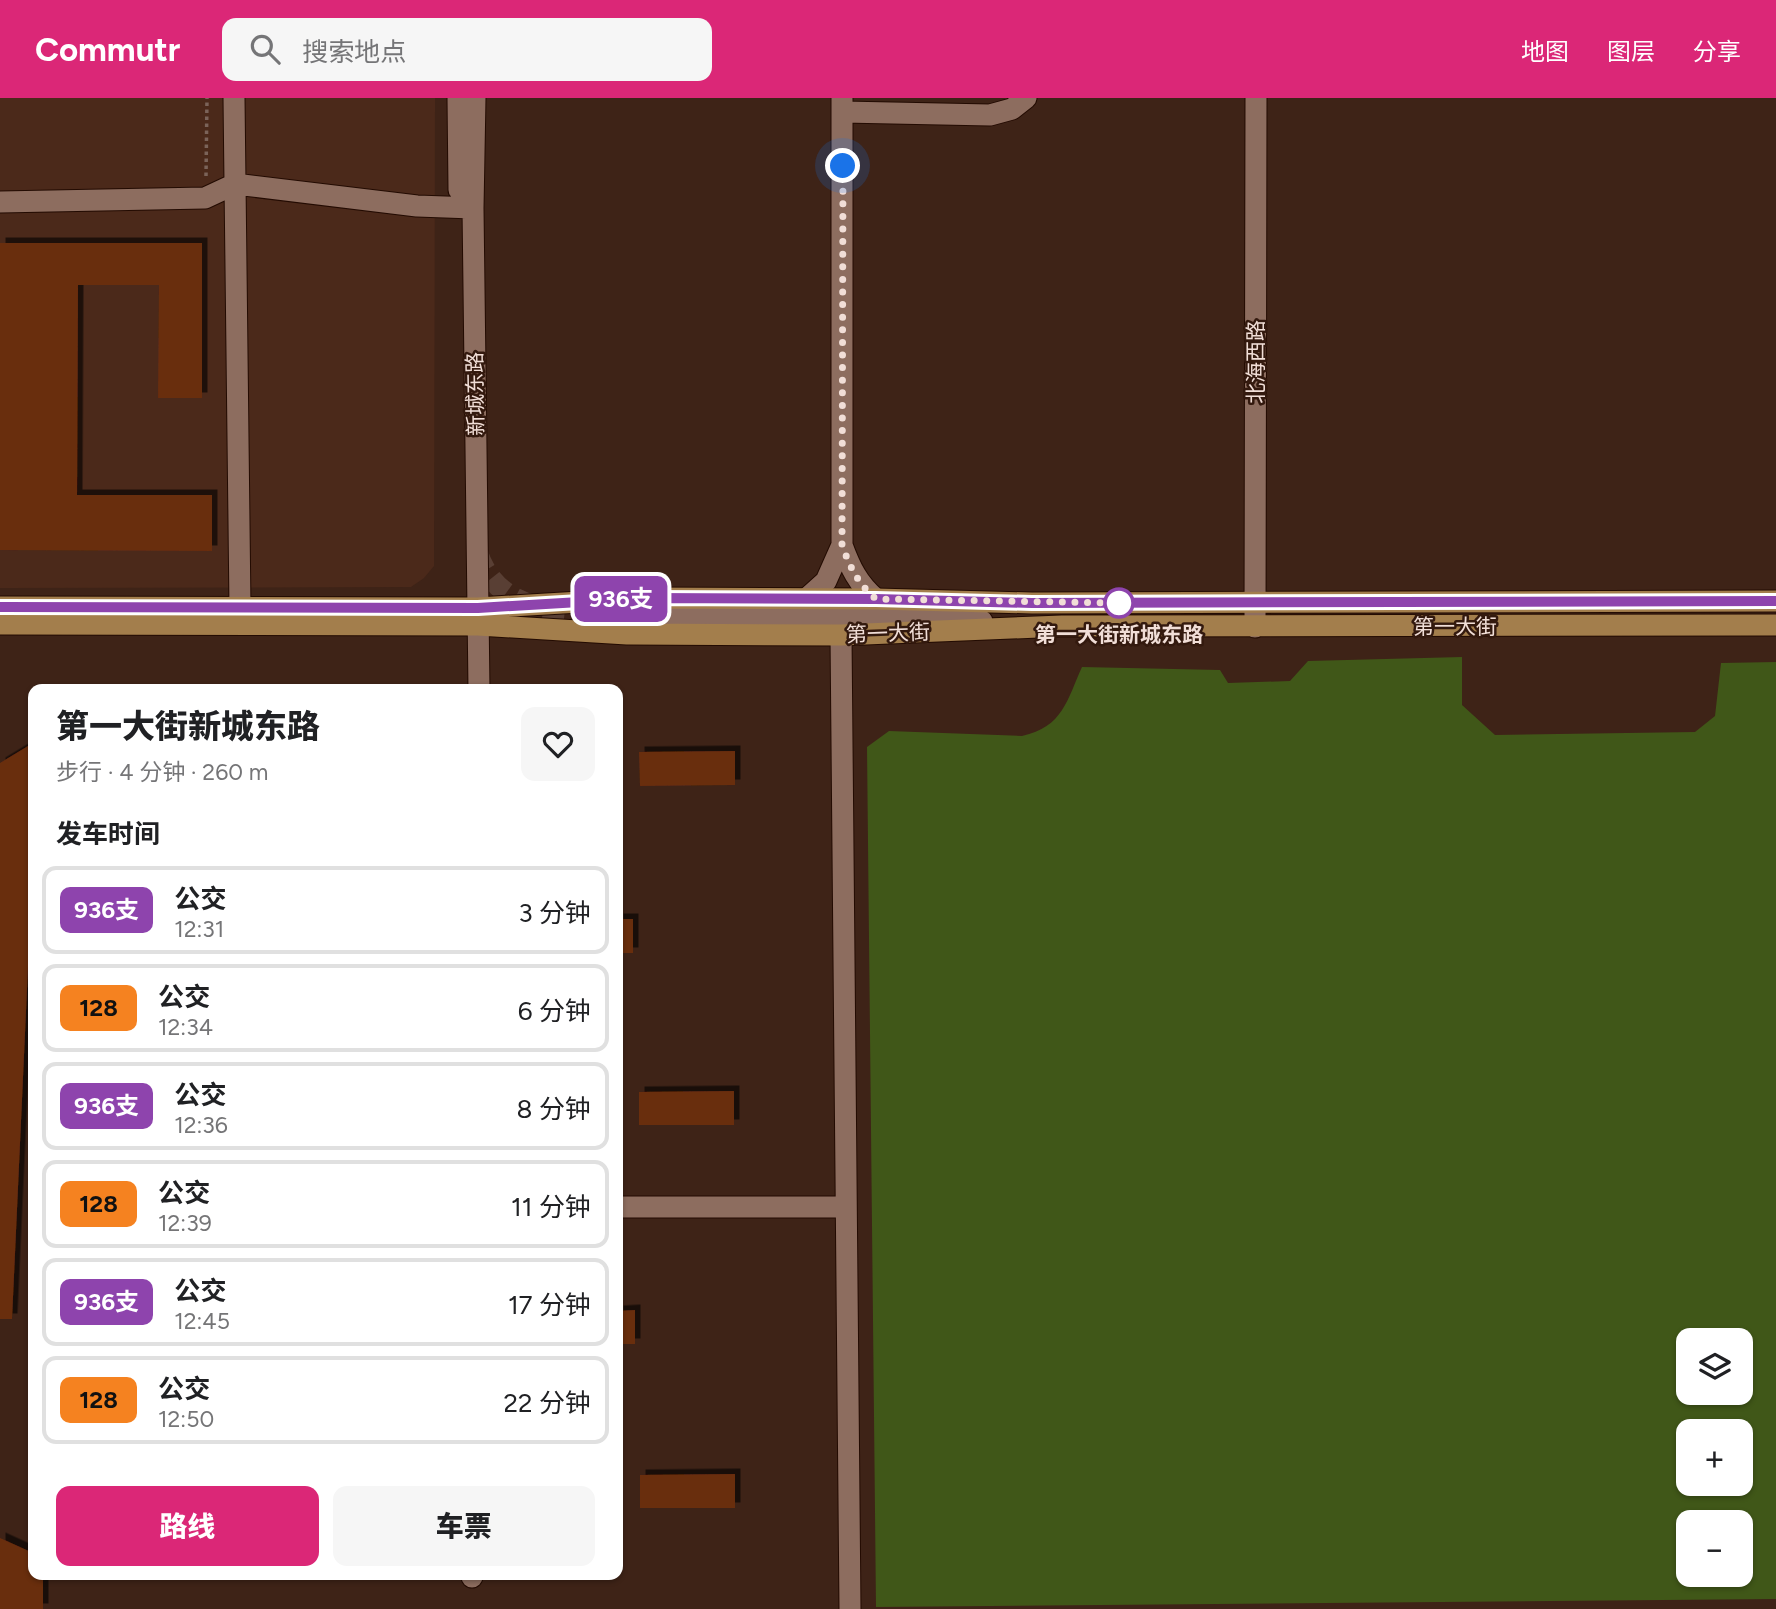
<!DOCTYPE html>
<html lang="zh">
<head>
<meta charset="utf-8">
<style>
	body { margin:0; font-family:Figtree,"Noto Sans SC",sans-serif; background:#f6f6f6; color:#202124; height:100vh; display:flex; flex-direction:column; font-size:26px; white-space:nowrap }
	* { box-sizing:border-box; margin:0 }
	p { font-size:23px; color:#757577 }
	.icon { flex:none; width:38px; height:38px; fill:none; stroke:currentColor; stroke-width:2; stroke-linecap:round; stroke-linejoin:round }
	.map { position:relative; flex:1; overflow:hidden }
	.sheet { position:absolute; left:28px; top:586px; width:595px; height:896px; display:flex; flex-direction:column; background:#fff; border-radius:14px; box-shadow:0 2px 5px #0004 }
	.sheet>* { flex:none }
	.badge { padding:0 14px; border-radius:10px; font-size:24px; line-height:46px }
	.tools { position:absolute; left:1676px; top:1230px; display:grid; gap:14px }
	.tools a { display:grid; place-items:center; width:77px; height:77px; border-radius:14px; background:#fff; box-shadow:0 2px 5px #0004; font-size:35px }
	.you { position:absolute; width:35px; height:35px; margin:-18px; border:5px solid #fff; border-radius:50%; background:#1a73e8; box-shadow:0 0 0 10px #1a73e833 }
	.map>.badge { position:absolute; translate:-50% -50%; box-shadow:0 0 0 4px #fff }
	h2 { padding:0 28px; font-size:26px; line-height:63px }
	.round { display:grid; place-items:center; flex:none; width:74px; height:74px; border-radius:14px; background:#f6f6f6 }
	.summary { display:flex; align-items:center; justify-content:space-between; height:119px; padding:0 28px }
	h1 { font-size:33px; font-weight:800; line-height:52px }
	.cta { display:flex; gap:14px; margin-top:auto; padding:14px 28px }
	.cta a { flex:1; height:80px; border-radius:14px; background:#db2777; color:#fff; font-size:28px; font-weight:800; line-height:80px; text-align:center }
	.cta a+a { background:#f6f6f6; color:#202124 }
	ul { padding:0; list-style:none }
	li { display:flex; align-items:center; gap:21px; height:88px; margin:0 14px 10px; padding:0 14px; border:4px solid #e0e0e0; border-radius:14px }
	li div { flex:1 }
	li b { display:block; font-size:26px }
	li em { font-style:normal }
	li .badge { min-width:77px; font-weight:700; text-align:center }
	header { display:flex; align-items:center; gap:42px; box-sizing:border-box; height:98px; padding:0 35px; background:#db2777; color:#fff }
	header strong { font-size:33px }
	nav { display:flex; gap:38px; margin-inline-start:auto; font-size:24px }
	.search { width:490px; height:63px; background:#f6f6f6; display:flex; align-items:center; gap:18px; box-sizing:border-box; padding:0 24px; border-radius:14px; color:#757577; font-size:26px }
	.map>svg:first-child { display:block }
	.built { fill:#4b291a }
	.green { fill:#405718; fill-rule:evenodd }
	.building { fill:#692d0f; filter:url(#shadow) }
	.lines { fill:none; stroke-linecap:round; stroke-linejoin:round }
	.minor-tunnel { stroke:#593f34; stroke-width:21; stroke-dasharray:21 10; stroke-linecap:butt }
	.minor-casing { stroke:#230b02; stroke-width:23 }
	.major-casing { stroke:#230b02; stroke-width:23 }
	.path { stroke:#7b6359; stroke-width:3.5; stroke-dasharray:3.5 3.5; stroke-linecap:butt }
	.minor { stroke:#8d6d5f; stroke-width:21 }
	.major { stroke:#a37e4c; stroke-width:21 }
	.line-casing { stroke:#fff; stroke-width:16 }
	.line { stroke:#8e44ad; stroke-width:10 }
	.walk { stroke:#f1ded7; stroke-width:7; stroke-dasharray:0 12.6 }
	.stop-dot { fill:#fff; stroke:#8e44ad; stroke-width:3.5 }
	.labels { text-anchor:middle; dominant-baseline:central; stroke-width:5; stroke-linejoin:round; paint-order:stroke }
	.street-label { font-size:21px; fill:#f1ded7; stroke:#33190e }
	.stop-label { font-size:21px; font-weight:bold; fill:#f1ded7; stroke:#33190e }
</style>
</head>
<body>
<header>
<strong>Commutr</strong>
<div class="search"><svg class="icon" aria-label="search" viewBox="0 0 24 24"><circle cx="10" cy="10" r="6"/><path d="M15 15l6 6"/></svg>搜索地点</div>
<nav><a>地图</a><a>图层</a><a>分享</a></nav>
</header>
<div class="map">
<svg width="1776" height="1511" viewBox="0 0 1776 1511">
	<defs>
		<filter id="shadow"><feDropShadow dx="5.5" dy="-5.5" stdDeviation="0" flood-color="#0009"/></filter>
	</defs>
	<rect width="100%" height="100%" fill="#3e2317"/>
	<path class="built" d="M0 0H435L434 468 424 480 411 489 0 490Z"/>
	<path class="green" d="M1462 559V607L1495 637 1695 634 1715 618 1721 565 1776 564V1501L876 1509 867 649 889 633 1022 638C1063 629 1067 602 1082 569L1220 572 1228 585 1290 583 1308 563ZM1689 1242H1741V1295H1689ZM1689 1334H1741V1386H1689ZM1689 1424H1741V1477H1689Z"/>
	<path class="building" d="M0 145H202V300H158L159 187H78L77 397H212V453L0 452Z
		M33 645V759L12 1221H0V665Z
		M735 653V687L640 688 639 654Z
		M618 821H633V855H618Z
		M734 993V1027H639V994Z
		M635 1212V1246H618V1213Z
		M735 1376V1410H640V1377Z
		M0 1440 33 1455V1477H43V1511H0Z"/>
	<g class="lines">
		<path class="minor-tunnel" d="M477 453C498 521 573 514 631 517"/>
		<g class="minor-casing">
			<path id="minor" d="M234 0 240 510
				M458 0 459 92
				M475 0 473 110 479 592
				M842 0V447C850 469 858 486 876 501
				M843 14 990 17 1012 11 1026 0
				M0 104 205 100 235 86 417 108 473 110
				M806 501 826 483 842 447
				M631 517H858L982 523
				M1255 529 1256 0
				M841 537 850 1511
				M618 1109H846
				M472 1477V1479"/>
		</g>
		<g class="major-casing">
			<path id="major" d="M0 509 478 510 647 500 876 501 1032 505 1776 503
				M0 526 478 527 627 536 841 537 1062 528 1776 527"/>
		</g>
		<path class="path" d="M206 78 207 0"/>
		<use href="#minor" class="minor"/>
		<use href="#major" class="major"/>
	</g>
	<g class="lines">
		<g class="line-casing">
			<path id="line" d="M0 509 478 510 647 500 876 501 1032 505 1776 503"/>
		</g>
		<use href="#line" class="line"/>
		<path class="walk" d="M843 68 842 447C850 469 858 486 876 501L1119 505"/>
	</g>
	<circle class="stop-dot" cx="1119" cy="505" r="14"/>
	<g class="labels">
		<g class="street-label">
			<text transform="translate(1255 264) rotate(-90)">北海西路</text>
			<text transform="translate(475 296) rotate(-91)">新城东路</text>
			<text x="1455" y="528">第一大街</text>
			<text transform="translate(888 535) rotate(-2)">第一大街</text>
		</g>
		<g class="stop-label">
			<text x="1119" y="536">第一大街新城东路</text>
		</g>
	</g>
</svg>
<div class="tools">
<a><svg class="icon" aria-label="layers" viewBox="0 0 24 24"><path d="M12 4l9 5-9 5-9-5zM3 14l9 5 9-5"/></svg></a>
<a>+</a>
<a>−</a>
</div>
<div class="you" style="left:843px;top:68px"></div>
<b class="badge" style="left:621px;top:501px;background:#8e44ad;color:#fff">936支</b>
<section class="sheet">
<div class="summary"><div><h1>第一大街新城东路</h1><p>步行 · 4 分钟 · 260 m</p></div><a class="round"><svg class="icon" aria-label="heart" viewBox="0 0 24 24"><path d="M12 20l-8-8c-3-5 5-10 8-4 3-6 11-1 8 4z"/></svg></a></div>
<h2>发车时间</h2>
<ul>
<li><span class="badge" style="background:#8e44ad;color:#fff">936支</span><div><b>公交</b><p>12:31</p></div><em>3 分钟</em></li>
<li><span class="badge" style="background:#f58220;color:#111">128</span><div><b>公交</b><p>12:34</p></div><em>6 分钟</em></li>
<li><span class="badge" style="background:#8e44ad;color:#fff">936支</span><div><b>公交</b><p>12:36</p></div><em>8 分钟</em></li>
<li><span class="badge" style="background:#f58220;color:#111">128</span><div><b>公交</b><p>12:39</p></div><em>11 分钟</em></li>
<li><span class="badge" style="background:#8e44ad;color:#fff">936支</span><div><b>公交</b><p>12:45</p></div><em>17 分钟</em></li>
<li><span class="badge" style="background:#f58220;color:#111">128</span><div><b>公交</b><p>12:50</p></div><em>22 分钟</em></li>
</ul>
<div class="cta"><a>路线</a><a>车票</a></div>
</section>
</div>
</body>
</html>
